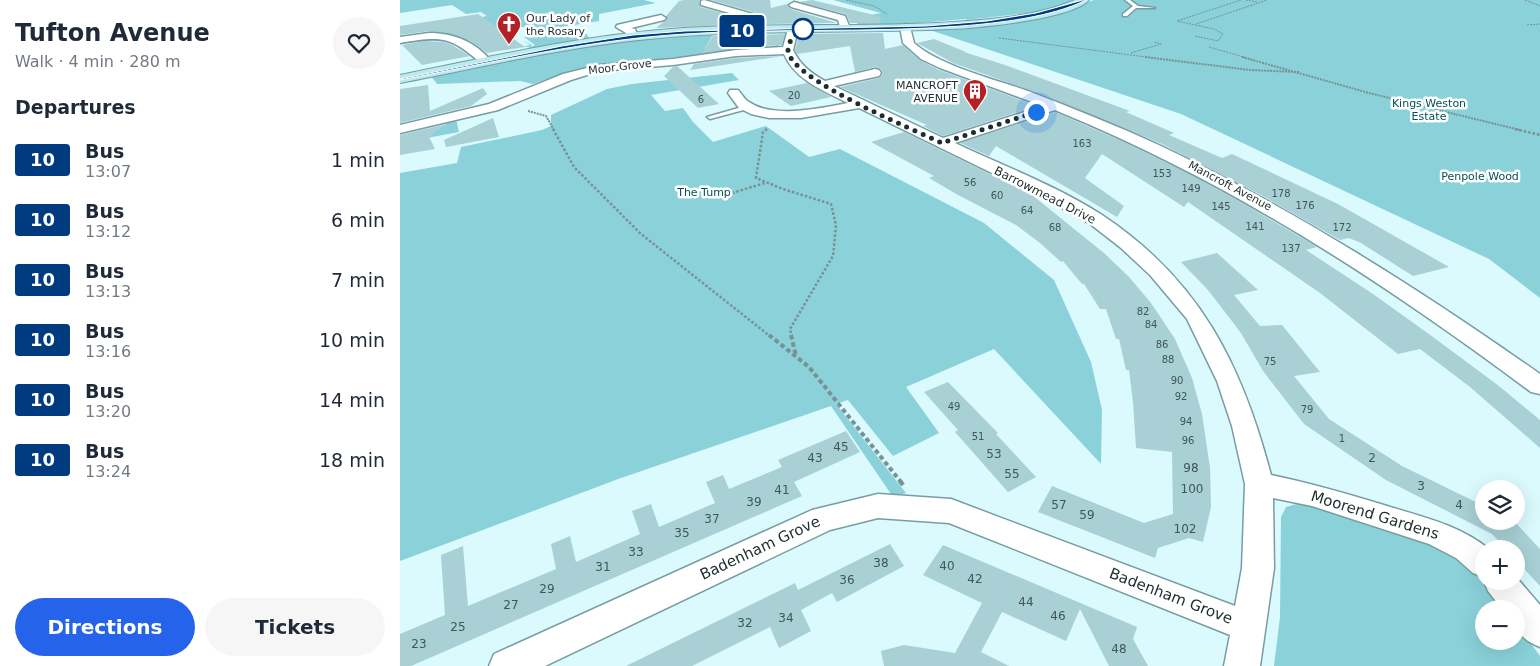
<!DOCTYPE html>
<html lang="en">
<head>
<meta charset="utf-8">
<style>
	body { margin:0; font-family:"DejaVu Sans",sans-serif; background:#f6f6f7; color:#1f2937; height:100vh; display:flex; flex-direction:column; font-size:19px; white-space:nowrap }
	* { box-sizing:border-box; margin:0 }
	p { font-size:16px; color:#747a83 }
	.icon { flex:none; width:28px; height:28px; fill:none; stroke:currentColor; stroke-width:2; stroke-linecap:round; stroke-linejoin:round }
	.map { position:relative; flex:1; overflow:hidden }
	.side { display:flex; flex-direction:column; background:#fff; width:400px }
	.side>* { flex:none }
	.badge { padding:0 10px; border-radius:4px; font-size:18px; line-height:32px }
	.fabs { position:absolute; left:1075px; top:480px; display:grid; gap:10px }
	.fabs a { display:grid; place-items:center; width:50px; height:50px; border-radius:50%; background:#fff; box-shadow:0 5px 20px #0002; font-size:25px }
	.you { position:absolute; width:25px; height:25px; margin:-12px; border:4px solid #fff; border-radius:50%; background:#1a73e8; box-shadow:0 0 0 8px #1a73e833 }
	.map>.badge { position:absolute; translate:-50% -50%; box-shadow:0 0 0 2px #fff }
	h2 { padding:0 15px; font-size:19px; line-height:45px }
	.round { display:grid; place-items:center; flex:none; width:52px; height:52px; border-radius:26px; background:#f6f6f7 }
	.overview { display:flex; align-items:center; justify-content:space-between; height:85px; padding:0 15px }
	h1 { font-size:24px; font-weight:600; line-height:38px }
	.cta { display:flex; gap:10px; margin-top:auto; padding:10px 15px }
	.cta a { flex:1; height:58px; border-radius:30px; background:#2563eb; color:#fff; font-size:20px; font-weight:600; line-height:58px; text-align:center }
	.cta a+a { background:#f6f6f7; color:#1f2937 }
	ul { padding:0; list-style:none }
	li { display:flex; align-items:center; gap:15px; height:60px; padding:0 15px }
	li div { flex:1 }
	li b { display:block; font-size:19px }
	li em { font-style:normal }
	li .badge { min-width:55px; font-weight:700; text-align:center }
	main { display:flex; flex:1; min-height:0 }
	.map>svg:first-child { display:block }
	.green { fill:#8ad1da }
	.building { fill:#a8d0d5 }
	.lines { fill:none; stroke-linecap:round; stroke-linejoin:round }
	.lane-casing { stroke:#779da2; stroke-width:3 }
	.street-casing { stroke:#779da2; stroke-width:3 }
	.secondary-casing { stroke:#779da2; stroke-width:2 }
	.path-far4 { stroke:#799194; stroke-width:1; stroke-dasharray:2 1; stroke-linecap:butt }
	.path-far3 { stroke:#799194; stroke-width:2; stroke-dasharray:2 1; stroke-linecap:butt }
	.path-far2 { stroke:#799194; stroke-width:2.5; stroke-dasharray:2.5 2; stroke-linecap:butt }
	.path-far1 { stroke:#799194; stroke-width:4; stroke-dasharray:4.5 3; stroke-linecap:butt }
	.path { stroke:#799194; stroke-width:4.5; stroke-dasharray:5.5 4; stroke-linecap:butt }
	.lane { fill:#fff; fill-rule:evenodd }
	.street { fill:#fff; fill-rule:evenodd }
	.secondary { fill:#b8ecf1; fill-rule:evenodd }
	.line { fill:#003b80; stroke:#fff }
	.walk { stroke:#1d2d2f; stroke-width:5; stroke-dasharray:0 9 }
	.stop-dot { fill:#fff; stroke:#003b80; stroke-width:2.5 }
	.labels { text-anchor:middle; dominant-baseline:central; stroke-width:5; stroke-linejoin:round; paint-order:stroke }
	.number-label { font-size:10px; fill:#405658 }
	.far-poi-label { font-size:11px; fill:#1d2d2f; stroke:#fff; text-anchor:start }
	.far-street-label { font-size:11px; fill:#1d2d2f; stroke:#fff }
	.far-park-label { font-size:11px; fill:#034f56; stroke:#fff }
	.street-label { font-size:12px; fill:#1d2d2f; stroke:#fff }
	.near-number-label { font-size:12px; fill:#405658 }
	.near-street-label { font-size:15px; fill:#1d2d2f; stroke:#fff }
</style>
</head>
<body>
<main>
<section class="side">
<div class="overview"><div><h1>Tufton Avenue</h1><p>Walk · 4 min · 280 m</p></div><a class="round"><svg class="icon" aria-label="heart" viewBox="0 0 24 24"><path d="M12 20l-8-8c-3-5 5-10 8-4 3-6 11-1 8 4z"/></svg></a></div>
<h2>Departures</h2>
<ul>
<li><span class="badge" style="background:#003b80;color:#fff">10</span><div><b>Bus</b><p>13:07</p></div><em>1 min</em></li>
<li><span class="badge" style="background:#003b80;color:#fff">10</span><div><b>Bus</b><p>13:12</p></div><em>6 min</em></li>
<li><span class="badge" style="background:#003b80;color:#fff">10</span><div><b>Bus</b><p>13:13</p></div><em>7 min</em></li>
<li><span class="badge" style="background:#003b80;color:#fff">10</span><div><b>Bus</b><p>13:16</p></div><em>10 min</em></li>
<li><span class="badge" style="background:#003b80;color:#fff">10</span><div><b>Bus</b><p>13:20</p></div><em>14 min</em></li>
<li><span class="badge" style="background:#003b80;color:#fff">10</span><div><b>Bus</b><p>13:24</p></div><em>18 min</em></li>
</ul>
<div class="cta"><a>Directions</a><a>Tickets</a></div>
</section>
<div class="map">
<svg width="1140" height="666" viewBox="0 0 1140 666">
	<rect width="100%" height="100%" fill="#dafafe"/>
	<path class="green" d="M0 0H244L256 3 199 14V21L156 28 170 35 185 32 190 39 123 51 130 47H123L130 45 122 40 132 45 130 47 135 45 124 37 141 33C117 18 84 35 58 37 46 37 32 35 19 35L68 20 87 16 81 12 66 14 52 5 0 13Z
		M433 0H674C651 14 596 16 567 20L566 19 507 24H457L459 17 481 13Z
		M694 0H1140V298L1089 259 781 114 527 29 672 8Z
		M313 35 305 48 370 47 380 44 375 48 195 65 166 72 133 84 120 81 37 84 31 76C125 57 217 38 313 35Z
		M332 73 339 80 251 95 265 111 283 108 293 122 313 142 366 126 409 157 440 149 584 223 654 280 691 362 702 410 701 464 594 349 506 387 539 433 493 456 448 400 436 404 506 493 493 497 431 406 221 478 0 561V173L57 163 61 147 142 130 151 126V115L207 89 232 84Z
		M56 119 59 132 0 143V136L46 125 45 121Z
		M900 503 916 505 1058 554 1077 569 1084 581H1086L1106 609H1084V641H1116V623L1140 656V666H874L880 617 881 517 886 507Z"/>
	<path class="building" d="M285 0H299L300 7 351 21 350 24 256 28 267 19 266 16 279 1Z
		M311 0H370L371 8 387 4 390 9 437 23 365 24 367 19 364 15Z
		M412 0 470 14 480 17 481 23H450L446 14 399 2Z
		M78 14 125 47 87 53 72 42 48 33 29 31 0 35V26Z
		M483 33 485 49 503 45 520 60 539 70 637 106 543 136 523 126 527 125 440 87 479 78 483 74 481 69 475 67 455 72 450 46 397 54 395 50 399 34Z
		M385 34 382 45 336 48 302 53 313 36 345 35V40L351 43 357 41 360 35Z
		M534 39 566 52H564L605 65 730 111 726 112 774 133 769 135 822 158 832 154 938 204 1049 267 1013 276 961 243 949 238 940 240 861 195 762 144 646 96 553 63 517 43Z
		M26 41 44 42 52 45 70 56 22 65 2 45Z
		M383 56 290 70 294 64 336 58Z
		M277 66 319 104 298 108 264 76 273 67Z
		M407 83 431 97 391 106 369 91Z
		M28 85 30 111 83 88 87 94 71 106 0 123V89Z
		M655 112 724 142 786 172 846 205 917 247 906 250 973 294 1033 337 1099 386 1140 420V448L1070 387 1020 349 998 354 920 293 788 202 784 207 702 154 685 178 724 206 717 217 596 146 589 156 560 143Z
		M93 118 99 137 46 147 44 140Z
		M47 124 29 137 35 149 0 155V135Z
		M504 132 632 195 704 253 729 277 751 303 775 339 792 378 802 414 810 468 811 507 803 542 789 538 758 548 755 558 638 512 652 486 744 523 773 514 772 452 736 448 733 402 729 370H726L719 339H716L706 309H700L684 284H682L663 261 661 262 640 243 616 225 558 195 529 178 534 176 471 142Z
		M817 253 858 290 834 295 860 326 882 325 920 372 894 376 929 419 1002 466 1084 506V521H1114L1140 549V586L1116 560V549H1106L1092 534 986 480 904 424 863 371 841 333 808 290 781 262Z
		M548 382 598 433 596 434 636 477 608 492 555 432 558 430 524 392Z
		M446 431 460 452 394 482 402 496 11 666H0V634L45 615 41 555 63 546 68 606 156 569 151 544 170 536 176 562 240 534 232 511 251 504 259 527 315 503 306 482 323 475 329 489 382 467 378 460Z
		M490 544 504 566 437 602 432 593 401 610 411 631 379 648 370 627 292 666H226L395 583 398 590Z
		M543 545 737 627 733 639 748 666H709L680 609 666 641 602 612 581 652 609 666H484L481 651 504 645 555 653 582 603 523 575Z"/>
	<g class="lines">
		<g class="lane-casing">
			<path id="lane" d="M725 0H730L738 6 755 8H736L727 16H723V14L733 6Z
				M349 105 351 106V108L310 119 307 117Z"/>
		</g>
		<g class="street-casing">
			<path id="street" d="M304 0 363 17 365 19 355 40 351 41 346 38 354 20 301 5V1Z
				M394 2 445 16 450 28 449 30H441L438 20 391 7 389 5Z
				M261 15 266 18 264 20 231 28 235 29 238 37 237 39H229L226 33 216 27 217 25Z
				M505 24 510 27 514 43C540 66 594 79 628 91 673 108 717 126 761 146 895 210 1019 289 1140 374V394L1131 392C985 283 832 183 662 113L655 110 555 143C604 166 657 186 702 215 800 280 842 365 871 475 910 483 948 494 987 506 1023 517 1059 525 1089 549H1084V577L1073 573 1056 558 1029 544 912 506 873 498 874 568 860 666H824L830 635 549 523 478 518 430 530 145 666H89L94 654 412 510 478 494 551 499 835 606 842 568 845 484 832 426 817 381 787 319 750 275 721 248 689 223 649 201 459 108 401 118H369L351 114 339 108 328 93 330 90H338C342 94 344 99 349 102 373 119 421 108 448 103 424 91 395 80 384 54L336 56 273 65 200 71 171 80 98 110 0 133V125L89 104 163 74 199 65 273 59 336 50 383 47 388 29 393 26 398 29 393 50C400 65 411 73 425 81L475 69 479 70 481 73 479 76 434 86 543 138 643 106 540 68 521 59 503 43 500 27Z
				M29 33C54 33 76 42 92 62L86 65 82 64C50 36 42 36 0 43V37Z
				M1116 577 1140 605V647C1119 639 1116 630 1116 609H1102L1088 591 1084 581H1116Z"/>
		</g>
		<g class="secondary-casing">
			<path id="secondary" d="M675 0H689C672 19 578 28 551 29 450 34 349 29 249 39 165 47 82 67 0 83V75C94 56 188 34 284 28 368 23 453 27 537 23 583 20 632 18 675 0Z"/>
		</g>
		<path class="path-far4" d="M446 0 474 6 487 14
			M846 0 857 2
			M1125 0 1140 6
			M796 24 867 0
			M1127 25 1140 24
			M795 36 818 41 823 34 814 29 777 21 841 0
			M599 38 754 58
			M809 47 847 58
			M731 53 761 44 754 42"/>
		<path class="path-far3" d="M745 57 850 70 899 72
			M842 57 969 93 1120 130
			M128 111 146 116 154 130"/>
		<path class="path-far2" d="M153 129 174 167 241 234 371 337
			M367 129 363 132 356 178 383 189 431 204 436 225 433 256 390 329 392 337
			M1115 129 1140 135
			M332 193 365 183"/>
		<path class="path-far1" d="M369 335 409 367 501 482
			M391 335 396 356"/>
		<path class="path" d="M500 481 503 485"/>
		<use href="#lane" class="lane"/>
		<use href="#street" class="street"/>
		<use href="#secondary" class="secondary"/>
	</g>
	<path class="line" d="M683 0H686C652 17 599 23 561 26 469 33 376 28 284 34 188 40 94 62 0 80V79L162 46 233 35 285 31 526 26 587 21 636 13Z"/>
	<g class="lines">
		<path class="walk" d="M403 29C396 35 388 40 388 50 389 79 515 130 542 143L636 112"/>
	</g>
	<defs>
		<g id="church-pin" transform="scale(1.25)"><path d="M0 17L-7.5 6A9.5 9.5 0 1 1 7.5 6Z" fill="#b22225" stroke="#fff"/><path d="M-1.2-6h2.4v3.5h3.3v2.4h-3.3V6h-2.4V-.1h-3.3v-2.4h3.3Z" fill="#fff"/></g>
		<g id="building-pin" transform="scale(1.25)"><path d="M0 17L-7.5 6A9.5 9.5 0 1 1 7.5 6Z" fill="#b22225" stroke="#fff"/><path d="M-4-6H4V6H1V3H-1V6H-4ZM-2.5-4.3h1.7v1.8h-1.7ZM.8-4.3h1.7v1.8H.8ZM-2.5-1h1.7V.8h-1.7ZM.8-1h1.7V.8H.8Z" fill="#fff"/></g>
	</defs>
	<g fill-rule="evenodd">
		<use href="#church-pin" x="109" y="24"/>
		<use href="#building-pin" x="575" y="91"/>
	</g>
	<circle class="stop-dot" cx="403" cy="29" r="10"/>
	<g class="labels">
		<g class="number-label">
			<text x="394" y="95">20</text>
			<text x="301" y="99">6</text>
			<text x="682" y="143">163</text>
			<text x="762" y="173">153</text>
			<text x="570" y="182">56</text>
			<text x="791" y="188">149</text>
			<text x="881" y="193">178</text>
			<text x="597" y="195">60</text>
			<text x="905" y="205">176</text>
			<text x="821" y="206">145</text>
			<text x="627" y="210">64</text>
			<text x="855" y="226">141</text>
			<text x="655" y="227">68</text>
			<text x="942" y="227">172</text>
			<text x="891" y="248">137</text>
			<text x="743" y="311">82</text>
			<text x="751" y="324">84</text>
			<text x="762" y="344">86</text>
			<text x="768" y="359">88</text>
			<text x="870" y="361">75</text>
			<text x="777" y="380">90</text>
			<text x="781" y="396">92</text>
			<text x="554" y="406">49</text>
			<text x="907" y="409">79</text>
			<text x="786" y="421">94</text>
			<text x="578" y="436">51</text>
			<text x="942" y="438">1</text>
			<text x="788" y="440">96</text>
		</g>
		<g class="far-poi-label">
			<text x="126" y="18">Our Lady of<tspan x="126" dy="13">the Rosary</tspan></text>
			<text x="558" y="85" text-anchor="end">MANCROFT<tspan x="558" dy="13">AVENUE</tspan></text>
		</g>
		<g class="far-street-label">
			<text transform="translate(220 67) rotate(-7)">Moor Grove</text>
			<text transform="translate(830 186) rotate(28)">Mancroft Avenue</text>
		</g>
		<g class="far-park-label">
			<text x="1029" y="103">Kings Weston<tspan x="1029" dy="13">Estate</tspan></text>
			<text x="1080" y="176">Penpole Wood</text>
			<text x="304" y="192">The Tump</text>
		</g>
		<g class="street-label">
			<text transform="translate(645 195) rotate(27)">Barrowmead Drive</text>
		</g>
		<g class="near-number-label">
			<text x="441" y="447">45</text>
			<text x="594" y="454">53</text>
			<text x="415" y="458">43</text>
			<text x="972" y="458">2</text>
			<text x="791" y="468">98</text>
			<text x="612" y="474">55</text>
			<text x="1021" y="486">3</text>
			<text x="792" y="489">100</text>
			<text x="382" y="490">41</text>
			<text x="354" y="502">39</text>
			<text x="659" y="505">57</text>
			<text x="1059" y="505">4</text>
			<text x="687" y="515">59</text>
			<text x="312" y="519">37</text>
			<text x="785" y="529">102</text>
			<text x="282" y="533">35</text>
			<text x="236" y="552">33</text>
			<text x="481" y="563">38</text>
			<text x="547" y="566">40</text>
			<text x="203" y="567">31</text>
			<text x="575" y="579">42</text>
			<text x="447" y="580">36</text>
			<text x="147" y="589">29</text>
			<text x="626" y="602">44</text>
			<text x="111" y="605">27</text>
			<text x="658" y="616">46</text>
			<text x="386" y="618">34</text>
			<text x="345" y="623">32</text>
			<text x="58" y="627">25</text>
			<text x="19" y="644">23</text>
			<text x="719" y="649">48</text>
		</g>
		<g class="near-street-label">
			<text transform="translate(975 515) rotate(17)">Moorend Gardens</text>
			<text transform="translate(360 548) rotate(-25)">Badenham Grove</text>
			<text transform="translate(771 596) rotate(21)">Badenham Grove</text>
		</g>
	</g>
</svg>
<div class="fabs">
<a><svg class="icon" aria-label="layers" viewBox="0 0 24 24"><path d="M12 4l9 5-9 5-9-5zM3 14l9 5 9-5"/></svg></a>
<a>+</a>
<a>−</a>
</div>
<div class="you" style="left:636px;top:112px"></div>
<b class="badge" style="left:342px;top:31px;background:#003b80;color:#fff">10</b>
</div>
</main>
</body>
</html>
